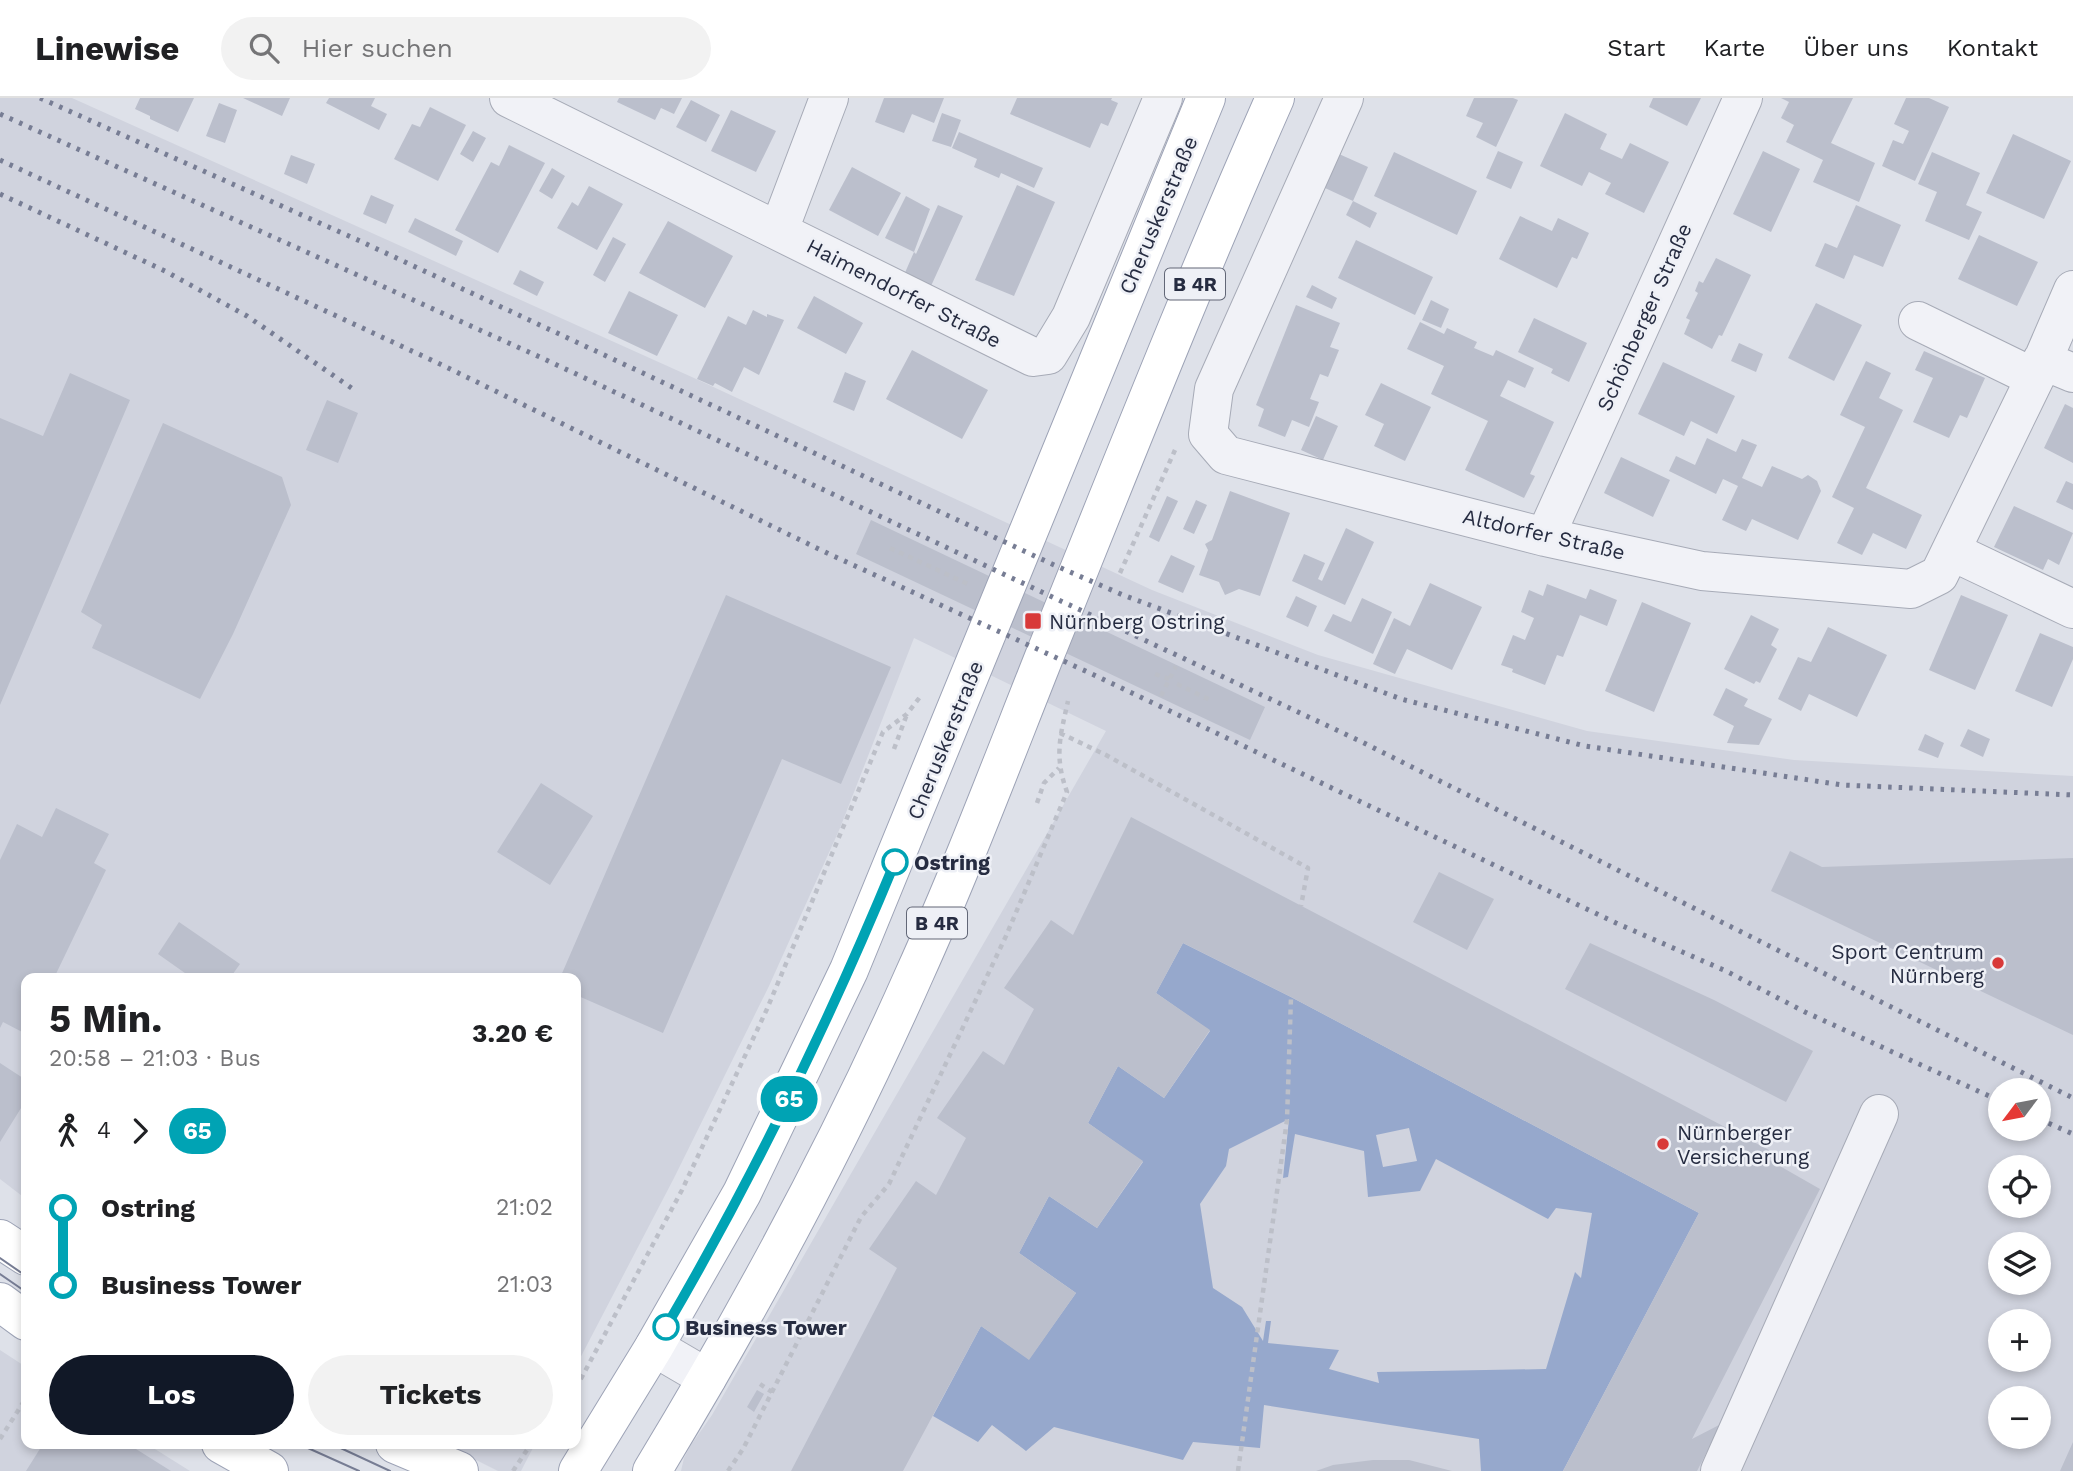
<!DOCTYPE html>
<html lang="de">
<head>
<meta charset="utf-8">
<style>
	body { margin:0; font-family:"Work Sans",sans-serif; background:#f2f2f2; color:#202124; height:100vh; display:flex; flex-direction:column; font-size:26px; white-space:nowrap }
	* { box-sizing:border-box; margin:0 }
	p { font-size:23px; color:#757577 }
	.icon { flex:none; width:38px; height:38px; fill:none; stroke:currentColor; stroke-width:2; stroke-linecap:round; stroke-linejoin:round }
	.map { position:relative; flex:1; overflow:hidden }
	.sheet { position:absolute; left:21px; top:875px; width:560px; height:476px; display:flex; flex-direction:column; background:#fff; border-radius:14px; box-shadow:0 4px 10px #0003 }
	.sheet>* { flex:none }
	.badge { padding:0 14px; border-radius:23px; font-size:24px; line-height:46px }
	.needle { width:46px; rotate:238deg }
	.fabs { position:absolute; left:1988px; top:980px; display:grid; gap:14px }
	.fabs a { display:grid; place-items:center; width:63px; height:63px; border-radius:50%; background:#fff; box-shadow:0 4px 10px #0003; font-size:35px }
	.map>.badge { position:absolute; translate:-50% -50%; box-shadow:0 0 0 4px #fff }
	.legs { display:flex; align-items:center; gap:10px; height:77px; padding:0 28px; font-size:23px }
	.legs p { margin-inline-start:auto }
	.summary { display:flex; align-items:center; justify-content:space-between; height:119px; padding:0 28px }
	h1 { font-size:38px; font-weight:700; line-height:52px }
	.action { display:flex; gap:14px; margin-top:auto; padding:14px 28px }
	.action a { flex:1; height:80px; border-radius:42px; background:#111827; color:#fff; font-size:28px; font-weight:700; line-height:80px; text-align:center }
	.action a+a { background:#f2f2f2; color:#202124 }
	ul { padding:0 28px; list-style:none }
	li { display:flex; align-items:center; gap:24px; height:77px; font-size:26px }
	li i { display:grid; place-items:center; width:10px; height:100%; margin:0 9px; background:currentColor }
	li i::after { content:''; width:18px; height:18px; margin:-9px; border:5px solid; border-radius:50%; background:#fff }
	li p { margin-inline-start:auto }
	li:first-child i { background:linear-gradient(#0000 50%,currentColor 0) }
	li:last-child i { background:linear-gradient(currentColor 50%,#0000 0) }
	header { display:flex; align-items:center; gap:42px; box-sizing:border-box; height:98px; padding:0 35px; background:#fff; border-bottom:2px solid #e0e0e0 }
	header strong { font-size:33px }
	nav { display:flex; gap:38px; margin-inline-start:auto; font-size:24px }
	.search { width:490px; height:63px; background:#f2f2f2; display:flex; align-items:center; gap:18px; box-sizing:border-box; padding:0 24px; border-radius:38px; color:#757577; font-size:26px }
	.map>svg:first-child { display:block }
	.built { fill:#d0d3de; fill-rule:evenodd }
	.water { fill:#96a8cc; fill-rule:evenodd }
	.building { fill:#bbbfcc }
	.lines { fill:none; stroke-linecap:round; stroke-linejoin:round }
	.minor-casing { stroke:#a7abb7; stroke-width:40 }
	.major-casing { stroke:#9da3b6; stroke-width:40 }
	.path { stroke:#bcbfc8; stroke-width:4.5; stroke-dasharray:5 5; stroke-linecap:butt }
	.minor { stroke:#f1f2f7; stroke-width:38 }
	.major { stroke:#fff; stroke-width:38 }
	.tram { stroke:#777d94; stroke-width:2 }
	.rail { stroke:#777d94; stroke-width:5; stroke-dasharray:3.5 7; stroke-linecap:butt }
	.line-1-casing { stroke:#fff; stroke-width:16 }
	.line-1 { stroke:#00a3b4; stroke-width:10 }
	.poi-dot { fill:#d83939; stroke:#eef0f6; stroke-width:2.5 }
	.stop-1-dot { fill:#fff; stroke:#00a3b4; stroke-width:3.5 }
	.labels { text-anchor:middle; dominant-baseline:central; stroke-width:5; stroke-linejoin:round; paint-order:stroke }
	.shield { fill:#eef0f6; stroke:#626777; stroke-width:2 }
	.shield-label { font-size:19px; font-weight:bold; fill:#262c41 }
	.street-label { font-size:21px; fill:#262c41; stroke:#eef0f6 }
	.poi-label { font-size:21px; fill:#262c41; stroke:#eef0f6; text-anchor:start }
	.stop-label { font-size:21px; font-weight:bold; fill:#262c41; stroke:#eef0f6; text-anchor:start }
</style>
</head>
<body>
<header>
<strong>Linewise</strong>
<div class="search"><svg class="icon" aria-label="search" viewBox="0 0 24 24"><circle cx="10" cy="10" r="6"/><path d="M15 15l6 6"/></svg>Hier suchen</div>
<nav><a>Start</a><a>Karte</a><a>Über uns</a><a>Kontakt</a></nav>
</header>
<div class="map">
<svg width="2073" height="1373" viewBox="0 0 2073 1373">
	<rect width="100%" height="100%" fill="#dee1e9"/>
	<path class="built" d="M0 0H72L694 280 1152 492 1318 557 1587 633 1794 662 2073 678V1373H681L684 1360 691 1347 712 1317 1106 633 914 540 840 730 769 888 674 1080 576 1268V880H26V1101L0 1081ZM2000 992H2039V1031H2000ZM2000 1069H2039V1108H2000ZM2000 1146H2039V1185H2000ZM2000 1223H2039V1262H2000ZM2000 1300H2039V1339H2000Z
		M0 1252 26 1269V1346H147L190 1373H0Z
		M444 1346H535L521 1373H498Z"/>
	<path class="water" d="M1183 845 1291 899 1699 1115 1563 1373H1481L1479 1341 1264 1307 1260 1350 1193 1344 1183 1362 1054 1329 1026 1353 992 1327 978 1344 933 1318 981 1228 1029 1261 1076 1195 1019 1155 1049 1098 1097 1130 1143 1064 1088 1025 1118 968 1164 1000 1210 933 1156 895ZM1289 1021 1283 1080 1288 1079 1295 1036 1364 1053 1368 1099 1420 1093 1436 1061 1548 1121 1556 1110 1592 1115 1581 1180 1575 1174 1546 1271 1377 1274 1379 1285 1329 1271 1339 1252 1268 1245 1271 1223H1266L1263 1243 1242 1209 1213 1190 1200 1106 1226 1068 1229 1051ZM1409 1030 1417 1063 1383 1069 1376 1037Z"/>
	<path class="building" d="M140 0H194L178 34 150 21V18L135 11Z
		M243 0H290L282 18Z
		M329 0H375L371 8 387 16 379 32 326 5Z
		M619 0H682L674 16 661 10 655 22 617 4Z
		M884 0H944L934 25 912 16 904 35 875 24Z
		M1017 0H1112L1111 2 1118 5 1108 28 1101 25 1090 50 1010 16Z
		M1474 0H1513L1518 2 1496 49 1476 39 1483 25 1466 18Z
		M1653 0H1701L1687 28 1649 9Z
		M1781 0H1853L1831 45 1875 65 1859 104 1813 84 1823 62 1786 44 1794 27 1781 20 1789 4Z
		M1906 0H1929L1949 9 1915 83 1882 68 1893 42 1903 46 1909 33 1894 26Z
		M691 2 720 17 706 44 676 29Z
		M219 5 237 12 225 45 206 38Z
		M430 9 466 27 438 83 394 61 412 26 420 29Z
		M731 12 776 33 756 74 711 53Z
		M942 15 961 22 951 49 932 43Z
		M1565 15 1607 36 1600 51 1622 61 1630 45 1669 64 1644 115 1605 96 1611 85 1589 74 1582 88 1540 68Z
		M473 33 486 40 473 64 460 56Z
		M959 34 1043 70 1034 90 1001 75 999 80 974 69 977 61 952 50Z
		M2013 36 2071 63 2044 121 1986 95Z
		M509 47 545 65 498 155 455 132 491 64 499 68Z
		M1498 53 1523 64 1511 91 1486 80Z
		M1763 53 1800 71 1771 134 1733 116Z
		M1394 54 1477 93 1457 137 1374 98Z
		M1932 54 1980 75 1966 107 1982 114 1969 142 1925 123 1937 94 1918 86Z
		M1339 56 1368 69 1353 103 1377 115 1370 130 1346 117 1353 103 1325 90Z
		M291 57 315 66 307 86 284 76Z
		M852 69 901 95 878 138 829 112Z
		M552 70 565 78 552 101 539 93Z
		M1017 87 1055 104 1014 198 975 182Z
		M589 88 623 106 597 152 557 130 572 104 578 108Z
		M371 97 394 107 386 126 363 116Z
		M906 98 930 111 914 154 916 156 938 107 963 118 931 188 904 177 914 154 885 140Z
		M1856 107 1901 127 1883 169 1854 157 1844 181 1815 168 1825 145 1837 150Z
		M1520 118 1552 133 1558 120 1589 135 1577 161 1572 159 1557 190 1499 161Z
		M415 120 463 143 456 158 408 134Z
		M668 123 733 158 705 210 639 175Z
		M1979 137 2038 164 2017 208 1958 181Z
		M613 139 626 146 605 184 593 177Z
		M1356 142 1433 179 1415 217 1338 180Z
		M1716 160 1751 177 1722 238 1719 237 1712 251 1684 236 1690 222 1686 220 1698 195 1695 193 1699 183 1703 185Z
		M520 172 544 184 537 198 513 186Z
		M1312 187 1337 200 1332 211 1306 199Z
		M629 193 678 217 657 258 608 235Z
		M814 198 863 225 846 256 797 230Z
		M1431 202 1449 211 1441 230 1422 222Z
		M1816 205 1862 227 1834 283 1788 260Z
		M1296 207 1340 225 1330 249 1339 252 1328 279 1320 276 1310 301 1319 304 1309 329 1292 322 1285 339 1258 328 1264 311 1256 307Z
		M753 212 767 219V216L784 222 759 277 744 269 732 294 715 285 713 288 697 281 728 218 746 227Z
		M1534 220 1587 245 1569 284 1551 275 1553 271 1518 254Z
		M1420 224 1444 236 1447 230 1477 244 1474 250 1493 258 1496 252 1534 270 1525 290 1508 282 1500 298 1554 324 1530 376 1535 378 1524 400 1465 372 1488 323 1431 296 1444 268 1407 251Z
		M1739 245 1763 256 1756 274 1731 263Z
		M912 252 988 292 962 341 886 301Z
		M1924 253 1985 280 1967 320 1960 317 1949 340 1913 324 1933 280 1915 272Z
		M1866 263 1891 275 1879 300 1903 312 1866 390 1922 417 1906 451 1873 435 1862 457 1837 445 1854 410 1832 399 1865 329 1840 317Z
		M1663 264 1735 298 1717 336 1691 323 1684 338 1638 316Z
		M845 274 866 283 854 313 833 304Z
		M70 275 130 302 0 607V320L43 338Z
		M1381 285 1431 309 1405 363 1374 348 1384 326 1365 317Z
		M327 302 358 315 338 365 306 352Z
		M2065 306 2073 310V365L2044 350Z
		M1316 318 1338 328 1323 362 1301 352Z
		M163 325 282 379 291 407 233 536 200 601 92 550 102 527 81 514Z
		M1707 340 1736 354 1742 341 1757 347 1742 380 1762 389 1772 368 1802 381 1808 377 1817 383 1821 393 1798 442 1752 421 1746 433 1722 422 1738 388 1723 381 1716 396 1669 373 1676 358 1695 367Z
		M1621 359 1670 382 1653 419 1604 395Z
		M2066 383 2073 386V412L2056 404Z
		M1230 393 1290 415 1260 498 1239 491 1225 497 1219 484 1199 477 1208 452 1205 446 1212 442Z
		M1167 398 1178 403 1159 444 1149 439Z
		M1196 402 1207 407 1194 436 1183 431Z
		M2014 408 2073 435 2059 467 2048 461 2043 472 1994 449Z
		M871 422 1265 609 1250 642 856 456Z
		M1346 430 1374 444 1345 507 1292 483 1304 456 1325 465 1318 481 1322 483Z
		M1171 457 1195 468 1183 495 1158 484Z
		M1430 485 1482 509 1452 572 1407 551 1395 576 1373 566 1394 520 1410 528Z
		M1547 486 1586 501 1590 491 1617 502 1607 528 1580 517 1563 559 1557 557 1545 587 1512 574 1513 571 1501 567 1513 537 1525 542 1534 520 1521 514 1529 492 1543 498Z
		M726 497 891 569 841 686 782 661 663 935 576 897V880H560Z
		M1961 497 2008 517 1975 592 1929 572Z
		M1296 498 1317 508 1308 529 1286 519Z
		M1362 500 1392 514 1373 556 1324 533 1333 516 1351 524Z
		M1642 504 1691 525 1654 614 1605 593Z
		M1751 517 1779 531 1771 547 1777 551 1760 585 1756 583 1754 586 1724 571Z
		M1828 529 1887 557 1857 619 1809 596 1801 613 1778 601 1798 559 1811 564Z
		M2040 535 2073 549V561L2052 609 2015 593Z
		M1726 590 1748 601 1744 608 1772 621 1759 647 1727 645 1734 628 1713 617Z
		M1968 631 1990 641 1983 659 1960 648Z
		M1925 636 1944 645 1938 660 1918 652Z
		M541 685 593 718 550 787 497 754Z
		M56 710 109 736 94 765 106 772 54 880H26V936L3 924 0 930V762L17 726 42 739Z
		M1131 719 1769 1052 1766 1060 1820 1091 1692 1341 1721 1326 1697 1373H1563L1699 1115 1291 899 1183 845 1156 895 1210 932 1164 1000 1118 968 1088 1025 1143 1063 1097 1130 1049 1098 1019 1155 1076 1195 1029 1262 981 1228 903 1373H791L897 1170 869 1151 916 1083 936 1097 966 1040 937 1020 983 953 1004 967 1034 911 1004 890 1051 822 1073 837Z
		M1790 753 1822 769 2073 760V937L1771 793Z
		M1439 774 1494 801 1467 852 1413 824Z
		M179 824 240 866 230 880H192L158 856Z
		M1590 845 1714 902 1813 953 1786 1004 1565 891Z
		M0 965 26 982V1002L0 1044Z
		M757 1292 764 1296 754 1314 747 1309Z
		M2073 1344V1373H2060Z
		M43 1346H128L171 1373H26Z
		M1373 1362H1409L1452 1373H1316L1333 1367Z"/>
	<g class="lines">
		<g class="minor-casing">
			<path id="minor" d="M509 0 1033 259 1048 257 1071 219 1163 0
				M1344 0 1214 291 1208 336 1226 357 1545 439 1702 473 1911 491 1939 477 2035 280 2073 192
				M779 132 829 0
				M1918 223 2035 280
				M2042 262 2073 275
				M1545 439 1743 0
				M1951 453 2073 511
				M654 1249 707 1280
				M1720 1373 1879 1016"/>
		</g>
		<g class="major-casing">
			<path id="major" d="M0 1141 26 1158
				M0 1204 26 1223
				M221 1346 269 1373
				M395 1346 459 1373
				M578 1373 654 1249 742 1095 849 872 1206 0
				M652 1373C749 1213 838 1049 914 877 962 771 1003 662 1046 554 1121 368 1194 183 1275 0"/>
		</g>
		<path class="path" d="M890 450 970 487
			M1120 475 1175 352
			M1155 576 1169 581
			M1177 586 1212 603
			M1161 598 1176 568
			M1060 635 1106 657 1308 770 1301 808
			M894 651 907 616
			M1037 705 1044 685 1059 670
			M760 1286 772 1294
			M576 1290 682 1092 767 911 883 634 907 616 920 599
			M0 1341 26 1300
			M513 1373 531 1346
			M728 1373 743 1351 861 1119 889 1086 1006 838 1067 694C1054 658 1060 639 1068 603
			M1238 1373 1287 1022 1291 899"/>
		<use href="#minor" class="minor"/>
		<use href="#major" class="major"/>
		<path class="tram" d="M0 1160 26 1178
			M0 1176 26 1194
			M299 1346 359 1373
			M332 1346 390 1373"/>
		<path class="rail" d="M40 0 360 143 1054 467 1123 497 1401 601 1585 648 1842 687 2073 697
			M0 16 542 260 1360 643 2073 1000
			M0 62 440 266 829 456 1092 576 1616 825 1726 873 1805 914 2000 1003
			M0 96 165 173 247 218 353 291
			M2039 1021 2073 1036"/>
	</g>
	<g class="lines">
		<g class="line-1-casing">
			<path id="line-1" d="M666 1229C753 1080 829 924 895 764"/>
		</g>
		<use href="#line-1" class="line-1"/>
	</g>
	<g class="poi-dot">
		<rect x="1024" y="514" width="18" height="18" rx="3.5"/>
		<circle cx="1998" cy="865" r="7"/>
		<circle cx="1663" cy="1046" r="7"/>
	</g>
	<g class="stop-1-dot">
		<circle cx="895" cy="764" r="12"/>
		<circle cx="666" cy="1229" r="12"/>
	</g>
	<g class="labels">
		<g class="shield">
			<rect x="1165" y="170.5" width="60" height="31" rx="5"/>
			<rect x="907" y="809.5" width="60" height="31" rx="5"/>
		</g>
		<g class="shield-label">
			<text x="1195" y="186">B 4R</text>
			<text x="937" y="825">B 4R</text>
		</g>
		<g class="street-label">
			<text transform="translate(1158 117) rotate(-67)">Cheruskerstraße</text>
			<text transform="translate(904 195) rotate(27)">Haimendorfer Straße</text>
			<text transform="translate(1644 219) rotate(-66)">Schönberger Straße</text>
			<text transform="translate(1544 436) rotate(13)">Altdorfer Straße</text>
			<text transform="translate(945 642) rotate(-68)">Cheruskerstraße</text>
		</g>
		<g class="poi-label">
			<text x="1049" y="523">Nürnberg Ostring</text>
			<text x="1984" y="853" text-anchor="end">Sport Centrum<tspan x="1984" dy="24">Nürnberg</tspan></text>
			<text x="1677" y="1034">Nürnberger<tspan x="1677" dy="24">Versicherung</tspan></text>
		</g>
		<g class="stop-label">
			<text x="914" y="764">Ostring</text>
			<text x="685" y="1229">Business Tower</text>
		</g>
	</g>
</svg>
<div class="fabs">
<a><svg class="needle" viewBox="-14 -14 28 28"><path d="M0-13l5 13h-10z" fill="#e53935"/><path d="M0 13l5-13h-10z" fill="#757577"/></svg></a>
<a><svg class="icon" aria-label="locate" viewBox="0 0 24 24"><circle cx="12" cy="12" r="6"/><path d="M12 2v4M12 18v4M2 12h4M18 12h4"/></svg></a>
<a><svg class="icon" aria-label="layers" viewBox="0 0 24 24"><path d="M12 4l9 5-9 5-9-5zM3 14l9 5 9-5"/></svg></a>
<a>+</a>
<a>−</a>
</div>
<b class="badge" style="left:789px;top:1001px;background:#00a3b4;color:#fff">65</b>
<section class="sheet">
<div class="summary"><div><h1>5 Min.</h1><p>20:58 – 21:03 · Bus</p></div><b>3.20 €</b></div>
<div class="legs"><svg class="icon" aria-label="walk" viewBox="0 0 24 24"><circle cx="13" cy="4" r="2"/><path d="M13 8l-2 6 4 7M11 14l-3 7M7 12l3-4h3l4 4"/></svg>4<svg class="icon" aria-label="forward" viewBox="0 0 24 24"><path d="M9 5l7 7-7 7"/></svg><b class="badge" style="background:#00a3b4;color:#fff">65</b></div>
<ul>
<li><i style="color:#00a3b4"></i><b>Ostring</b><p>21:02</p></li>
<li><i style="color:#00a3b4"></i><b>Business Tower</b><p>21:03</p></li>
</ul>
<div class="action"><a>Los</a><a>Tickets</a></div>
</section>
</div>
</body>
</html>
